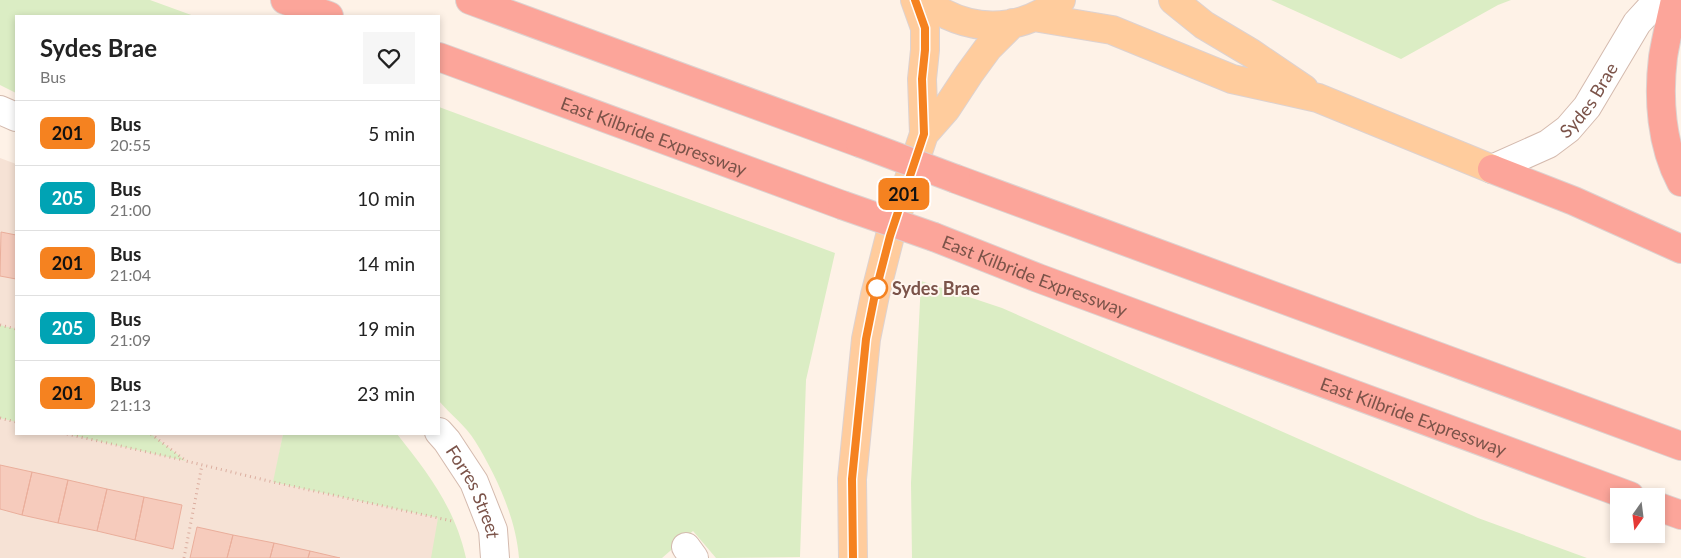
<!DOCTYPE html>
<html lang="en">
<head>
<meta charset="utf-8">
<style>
	body { margin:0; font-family:Lato,sans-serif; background:#f6f6f6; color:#222; height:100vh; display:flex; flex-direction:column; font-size:19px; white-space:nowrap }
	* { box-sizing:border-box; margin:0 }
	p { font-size:16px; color:#767676 }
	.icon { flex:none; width:28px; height:28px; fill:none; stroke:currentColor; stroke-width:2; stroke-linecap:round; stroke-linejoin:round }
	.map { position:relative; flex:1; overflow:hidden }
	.drawer { position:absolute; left:15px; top:15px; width:425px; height:420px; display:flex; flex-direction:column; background:#fff; border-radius:0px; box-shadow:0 2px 8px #0003 }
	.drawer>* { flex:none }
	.badge { padding:0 10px; border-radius:8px; font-size:18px; line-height:32px }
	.needle { width:32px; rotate:194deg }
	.buttons { position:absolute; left:1610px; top:488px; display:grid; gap:10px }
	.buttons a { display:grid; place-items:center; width:55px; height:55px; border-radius:0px; background:#fff; box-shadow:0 2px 8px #0003; font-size:25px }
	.map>.badge { position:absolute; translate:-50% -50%; box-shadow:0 0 0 2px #fff }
	.round { display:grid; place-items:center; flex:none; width:52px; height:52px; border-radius:0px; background:#f6f6f6 }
	.headline { display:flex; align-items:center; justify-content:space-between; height:85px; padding:0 25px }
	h1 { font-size:24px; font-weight:700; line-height:38px }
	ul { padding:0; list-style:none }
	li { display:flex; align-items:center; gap:15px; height:65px; padding:0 25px; border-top:1px solid #e0e0e0 }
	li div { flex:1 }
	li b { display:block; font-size:19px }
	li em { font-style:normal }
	li .badge { min-width:55px; font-weight:700; text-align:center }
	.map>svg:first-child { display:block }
	.residential { fill:#f6e2d5 }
	.green { fill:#dbedc4 }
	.building { fill:#f6cbbc; stroke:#eaae9b }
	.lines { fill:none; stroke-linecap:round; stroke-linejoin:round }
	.minor-casing { stroke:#d4baae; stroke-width:30 }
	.major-casing { stroke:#ddd2d0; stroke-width:30 }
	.highway-casing { stroke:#ddd2d0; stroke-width:30 }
	.path { stroke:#dbad9f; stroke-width:3; stroke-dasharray:1 4; stroke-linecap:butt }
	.minor { stroke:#fff; stroke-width:28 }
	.major { stroke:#ffcc9d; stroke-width:28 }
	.highway { stroke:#fca59a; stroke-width:28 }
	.highway-bridge-casing { stroke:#ddd2d0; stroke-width:30; stroke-linecap:butt }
	.highway-bridge { stroke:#fca59a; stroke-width:28 }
	.line-casing { stroke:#fff; stroke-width:11 }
	.line { stroke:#f58220; stroke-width:8 }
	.stop-dot { fill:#fff; stroke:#f58220; stroke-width:2.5 }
	.labels { text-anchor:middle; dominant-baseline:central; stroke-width:4; stroke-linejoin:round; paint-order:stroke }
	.street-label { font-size:18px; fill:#7b5349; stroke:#fff6ef }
	.stop-label { font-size:18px; font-weight:bold; fill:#7b5349; stroke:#fff6ef; text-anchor:start }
</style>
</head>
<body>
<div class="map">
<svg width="1681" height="558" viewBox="0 0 1681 558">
	<rect width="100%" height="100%" fill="#fef2e7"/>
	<path class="residential" d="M0 158 16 164V434H283L274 482 439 518 432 558H0Z"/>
	<path class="green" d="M0 0H150L194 16H16V93L0 85Z
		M1271 0H1511L1498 5 1401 59Z
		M439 107 835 253 806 380 800 557 716 558 693 531 662 558H519C516 518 496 475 475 441 466 426 450 414 439 401Z
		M921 281 1002 308 1478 518 1587 558H912L911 483Z
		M0 325 16 329V422L0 418Z
		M67 434H151L186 461Z
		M283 434H397C428 473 455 508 466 558H431L438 518 273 482Z"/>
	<path class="building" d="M1 232 16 235V279L0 276Z
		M0 465 32 472 22 515 0 509Z
		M32 472 68 480 58 523 22 515Z
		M68 480 107 489 97 531 58 523Z
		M107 489 144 497 135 540 97 531Z
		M144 497 182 505 173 549 135 540Z
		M197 527 233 535 227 558H190Z
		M233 535 274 543 270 558H227Z
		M274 543 310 551 308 558H270Z
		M310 551 340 558H308Z"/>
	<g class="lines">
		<g class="minor-casing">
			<g id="minor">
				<path d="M0 110 16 117"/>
				<path id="s1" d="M1492 169 1548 144 1568 129 1587 107 1637 23 1658 0"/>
				<path id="s2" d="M439 432 447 441 474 482 493 530 495 558"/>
				<path d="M686 547 694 558"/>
			</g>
		</g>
		<g class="major-casing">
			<path id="major" d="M923 0C966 33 1018 35 1061 0
				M1173 0 1204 25 1251 53 1304 89
				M1034 17 1112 30 1232 79 1318 98 1492 169
				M924 134 946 109 969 74 988 48 1013 23
				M853 558 852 479 866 339 875 295 890 236 924 134 922 79 925 50V28L915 0"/>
		</g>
		<g class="highway-casing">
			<g id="highway">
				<path d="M285 0 329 16"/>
				<path d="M470 0 860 143"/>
				<path d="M1675 0C1671 19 1666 38 1663 57 1658 98 1661 145 1681 182"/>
				<path id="s3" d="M439 57 842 205"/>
				<path d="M1492 169 1574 201 1681 249"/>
				<path d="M956 179 1681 446"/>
				<path id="s4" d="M934 237 1038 278 1630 496"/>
				<path d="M1656 506 1681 515"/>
			</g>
		</g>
		<path class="path" d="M0 325 16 329
			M0 418 16 422
			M67 434 183 460
			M151 434 186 461 273 482 452 521
			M184 558 202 465"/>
		<use href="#minor" class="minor"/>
		<use href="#major" class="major"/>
		<use href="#highway" class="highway"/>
		<g class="highway-bridge-casing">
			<path id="highway-bridge" d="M860 143 956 179
				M842 205 934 237"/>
		</g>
		<use href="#highway-bridge" class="highway-bridge"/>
	</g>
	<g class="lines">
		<g class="line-casing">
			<path id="line" d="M853 558 852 479 866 339 875 294 890 236 924 134 922 79 925 50V28L915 0"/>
		</g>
		<use href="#line" class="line"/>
	</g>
	<circle class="stop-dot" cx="877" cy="288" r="10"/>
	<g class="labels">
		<g class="street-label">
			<text stroke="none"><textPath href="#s1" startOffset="122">Sydes Brae</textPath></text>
			<text stroke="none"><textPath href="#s3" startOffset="229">East Kilbride Expressway</textPath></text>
			<text stroke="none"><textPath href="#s4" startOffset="108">East Kilbride Expressway</textPath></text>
			<text stroke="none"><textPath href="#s4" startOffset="512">East Kilbride Expressway</textPath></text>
			<text stroke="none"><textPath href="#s2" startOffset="70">Forres Street</textPath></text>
		</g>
		<g class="stop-label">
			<text x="892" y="288">Sydes Brae</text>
		</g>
	</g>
</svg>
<div class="buttons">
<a><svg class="needle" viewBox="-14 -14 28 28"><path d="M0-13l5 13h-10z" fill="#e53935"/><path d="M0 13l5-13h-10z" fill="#767676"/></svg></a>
</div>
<b class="badge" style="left:904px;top:194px;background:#f58220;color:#111">201</b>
<section class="drawer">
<div class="headline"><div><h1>Sydes Brae</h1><p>Bus</p></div><a class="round"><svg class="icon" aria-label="heart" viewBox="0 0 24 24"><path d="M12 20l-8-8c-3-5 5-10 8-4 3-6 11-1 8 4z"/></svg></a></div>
<ul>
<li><span class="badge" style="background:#f58220;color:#111">201</span><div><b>Bus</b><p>20:55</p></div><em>5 min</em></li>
<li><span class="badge" style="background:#00a3b4;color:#fff">205</span><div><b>Bus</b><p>21:00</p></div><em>10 min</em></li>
<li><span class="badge" style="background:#f58220;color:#111">201</span><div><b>Bus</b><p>21:04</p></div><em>14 min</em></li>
<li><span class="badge" style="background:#00a3b4;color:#fff">205</span><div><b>Bus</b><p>21:09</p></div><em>19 min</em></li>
<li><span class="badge" style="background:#f58220;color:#111">201</span><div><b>Bus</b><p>21:13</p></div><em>23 min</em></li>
</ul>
</section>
</div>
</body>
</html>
